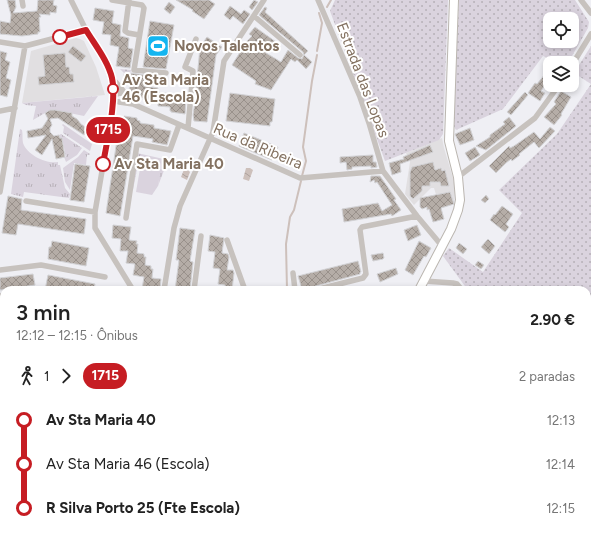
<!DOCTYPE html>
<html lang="pt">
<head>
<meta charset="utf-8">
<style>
	body { margin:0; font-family:Figtree,sans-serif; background:#f6f6f6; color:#222; height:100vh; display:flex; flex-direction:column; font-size:15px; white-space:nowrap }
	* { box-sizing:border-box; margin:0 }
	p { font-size:13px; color:#767676 }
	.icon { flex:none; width:22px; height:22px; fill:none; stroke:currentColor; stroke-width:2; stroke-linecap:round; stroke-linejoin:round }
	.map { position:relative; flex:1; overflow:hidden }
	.drawer { position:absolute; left:0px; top:286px; width:591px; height:252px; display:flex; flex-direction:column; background:#fff; border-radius:12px 12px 0 0; box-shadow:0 2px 6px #0003 }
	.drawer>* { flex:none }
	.badge { padding:0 8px; border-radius:13px; font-size:14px; line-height:26px }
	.controls { position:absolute; left:543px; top:12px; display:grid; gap:8px }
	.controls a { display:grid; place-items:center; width:36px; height:36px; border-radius:8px; background:#fff; box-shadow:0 2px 6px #0003; font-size:20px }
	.map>.badge { position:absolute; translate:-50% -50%; box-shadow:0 0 0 2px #fff }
	.legs { display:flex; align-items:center; gap:6px; height:44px; padding:0 16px; font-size:13px }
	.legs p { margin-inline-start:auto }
	.overview { display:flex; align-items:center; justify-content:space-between; height:68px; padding:0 16px }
	h1 { font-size:22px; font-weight:600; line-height:30px }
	ul { padding:0 16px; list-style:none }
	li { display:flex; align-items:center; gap:14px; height:44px; font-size:15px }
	li i { display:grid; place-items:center; width:6px; height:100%; margin:0 5px; background:currentColor }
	li i::after { content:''; width:10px; height:10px; margin:-5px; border:3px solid; border-radius:50%; background:#fff }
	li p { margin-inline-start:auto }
	li:first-child i { background:linear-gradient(#0000 50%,currentColor 0) }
	li:last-child i { background:linear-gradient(currentColor 50%,#0000 0) }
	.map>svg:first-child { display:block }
	.built { fill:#e1dfe1 }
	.grass { fill:url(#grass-dots); fill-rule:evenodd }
	.park { fill:url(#park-tufts) }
	.pitch { fill:#dad3de }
	.water { fill:url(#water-waves) }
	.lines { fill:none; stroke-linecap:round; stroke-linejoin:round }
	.stream { stroke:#cdc0bb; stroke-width:2 }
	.building { fill:url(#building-cross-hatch); stroke:#d2d2d5 }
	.secondary-casing { stroke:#bbb6b0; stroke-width:10 }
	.minor { stroke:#c7c2be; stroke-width:5.5 }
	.secondary { stroke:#fff; stroke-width:8 }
	.line-1-casing { stroke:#fff; stroke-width:9 }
	.line-1 { stroke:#c61d23; stroke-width:6 }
	.stop-1-dot { fill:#fff; stroke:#c61d23; stroke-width:2 }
	.labels { text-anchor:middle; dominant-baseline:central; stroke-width:4; stroke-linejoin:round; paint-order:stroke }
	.poi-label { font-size:15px; font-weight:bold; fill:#837160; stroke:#fff; text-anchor:start }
	.stop-label { font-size:15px; font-weight:bold; fill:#837160; stroke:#fff; text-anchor:start }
	.street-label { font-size:15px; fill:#837160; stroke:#fff }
</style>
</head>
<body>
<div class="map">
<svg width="591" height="538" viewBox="0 0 591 538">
	<defs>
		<pattern id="grass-dots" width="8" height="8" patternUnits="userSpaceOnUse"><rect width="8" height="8" fill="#dad3de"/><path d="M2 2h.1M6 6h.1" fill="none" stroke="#b6b0b7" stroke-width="1.8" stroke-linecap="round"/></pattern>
		<pattern id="park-tufts" width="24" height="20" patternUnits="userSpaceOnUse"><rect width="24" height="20" fill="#dad3de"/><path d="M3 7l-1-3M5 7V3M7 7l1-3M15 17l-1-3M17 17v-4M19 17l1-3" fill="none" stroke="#b6b0b7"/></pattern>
		<pattern id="water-waves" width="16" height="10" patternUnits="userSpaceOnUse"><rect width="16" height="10" fill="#cdc0bb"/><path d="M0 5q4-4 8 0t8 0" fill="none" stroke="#aca09b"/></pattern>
		<pattern id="building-cross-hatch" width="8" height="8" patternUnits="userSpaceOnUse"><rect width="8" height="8" fill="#b5ada7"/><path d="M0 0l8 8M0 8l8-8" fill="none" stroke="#99918b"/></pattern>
	</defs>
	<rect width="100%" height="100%" fill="#efeff4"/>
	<path class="built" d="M76 38 80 39 84 41 96 67 105 95 22 103 31 51Z
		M442 138 444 148 453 178 455 189 454 204 440 208 434 188H431L414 205 405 194 410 162 406 153Z"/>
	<path class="grass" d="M335 0H448L443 134 439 140 385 161 330 11Z
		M459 0H575L589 22 588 28 568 63H559L543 56 503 109 456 130 453 125ZM550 19H572V41H550Z
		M591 46V308L587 307V290H471L467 289 443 256 449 248 483 272 522 213 499 190 557 134 591 84 574 73Z
		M120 69 131 70 128 84 123 76 124 73Z"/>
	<path class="park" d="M98 96 84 116 55 110H50L33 120 36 106 26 105 22 103Z
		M63 124 92 144 90 151 63 133 64 127 62 125Z
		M20 129 22 130C23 134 22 139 23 143 27 155 46 164 58 162V165H60L65 188 70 194 69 198 24 192 23 197 11 194Z
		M61 134 82 148 77 155 66 162 64 157H66L62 138H60L59 135Z
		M84 150 90 154 89 155H87L86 165 74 163 70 190 65 182 63 168 78 157Z
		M137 153 168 160 158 186 161 161 142 157 141 164H138L133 190 131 189Z
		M447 534H486V538H446Z"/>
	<path class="pitch" d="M142 157 162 161 158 186 152 195 136 192Z"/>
	<path class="water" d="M185 167 189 168 188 170 190 172 187 180 181 177Z
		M246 168H250L253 170 249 181 243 179Z
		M197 534 239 535V538H191Z"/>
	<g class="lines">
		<path class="stream" d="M327 7 331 0
			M317 51 322 23 319 13
			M302 176 306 161 303 147 312 81 317 55
			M287 290 286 244 290 217 294 210 301 181
			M175 538 176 534"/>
	</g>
	<path class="building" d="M7 0H15L16 7 13 13 37 11 38 0H54L53 5 57 6 56 13 50 12V15L39 14 41 17H39L40 32H38V34L22 36 0 34V21L10 23 11 15Z
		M176 0H209L215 4 204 19 192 11 193 10Z
		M254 0 258 2 252 10 249 7Z
		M169 2 175 7 170 14 164 9Z
		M230 6 241 14 244 10 250 14 243 24 233 16 230 20 224 15Z
		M265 7 267 8 265 12 308 51 304 55 303 52 259 15Z
		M95 8 114 11 112 23 121 25 120 36 129 38 128 48 133 49 130 68 116 66 119 47 110 45 111 35 102 34 104 22 93 20Z
		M150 21 174 25 166 69 143 67Z
		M255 27 276 42 266 53 281 62 288 50 298 58 302 59 304 55 312 62 306 69 297 60 295 62 291 59 271 90 255 84 256 81 232 65 247 41 252 36 249 34Z
		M207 37 222 47 216 55 207 122 194 121 193 115 197 89H196L200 47Z
		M73 46 86 56 81 62 68 52Z
		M0 51 7 53 5 60 10 62 6 78 11 80 7 97 0 95Z
		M65 53 66 67H69L70 74H73L74 82 39 85 38 77 45 76 43 55Z
		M550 68V84L547 82 541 91 545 93 540 101 528 93 535 83 537 84Z
		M131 73 145 75 144 86 158 88 157 92 171 94V97L186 99 185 114 171 112V111H170V107L158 106V104L155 103 156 102 143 100V98H140L141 92 129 91Z
		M561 91 571 97 561 114 562 115 554 125 544 117 556 104 554 102Z
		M525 92 528 95 511 115 507 112Z
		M230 93 275 99 272 122H270V126L226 121Z
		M50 110H55L72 113V116L77 119 81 124 88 129 84 135 58 118 50 119 52 125 50 128V132L54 136 59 135 60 138H62L65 157 56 159 52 139 42 155 35 150 46 135 28 138 27 131 42 128 48 119 45 113Z
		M124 116 137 118V120L140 121V123L154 125V128L171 131 167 145 152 142 153 139 133 136 120 216 106 213 118 133 121 134Z
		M509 117 516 126 486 150 476 146 490 137V135L505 124 503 122Z
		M550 127 555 131 539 148 534 142 519 154 520 155 512 161 511 159 506 163 496 173 489 166 509 146 510 148 514 146 534 132 540 139Z
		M470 128 474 140 460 145 455 134Z
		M244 133 278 147 272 160 239 146Z
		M430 145 433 152 400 164 401 172 392 175 389 163 404 159 403 157Z
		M475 147 480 155 470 161 465 153Z
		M373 155V162H376L377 167 371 168V166L352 167V169L347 170 346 162 340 163V157Z
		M433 162 435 170 441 168 442 171 445 170 449 186H441L440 182H430V186H422V191L413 199 410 196V172L412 167Z
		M75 164 90 166 84 202 70 200Z
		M371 176H380L396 199 394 200 401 210 392 216 391 214 344 222 342 209 378 203 382 211 392 205 377 182 375 183 374 180 370 182Z
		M450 192 454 204 441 208 444 219 433 222 429 209 427 210V207L422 209 420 207V198Z
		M486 195 489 199 485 203 481 200Z
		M8 196 22 199 21 210 86 219 84 234 18 224 16 235 2 233Z
		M502 206 513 214 506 224 509 227 505 232 490 220 494 214 495 215Z
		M113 225 131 227 129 240 137 241 136 244H138L137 253 144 254V257H146L145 265 151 266V269H153L152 278 161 279 160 290 142 289 144 277 133 275 135 264 126 263 128 251H120L121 239 112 238Z
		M417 225 421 235 408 241 404 230Z
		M180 228 195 230 190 261 193 262 190 290H175L179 260H176Z
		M210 235 224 238 222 253 228 254 229 257 227 270H233L234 273 232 290H225V285L218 284 220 269 213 268 215 252 208 251Z
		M488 239 495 246 489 254 481 247Z
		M52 241 89 248 86 266 48 259 49 247H51Z
		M419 241 431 248 426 257 424 256 413 275 405 270Z
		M459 243 467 249 463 254 456 248Z
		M383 253 384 258 383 259 373 261 371 255Z
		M358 261 361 272H360V274L305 289 304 288 302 289 298 276Z
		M478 261 484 265 481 269 475 265Z
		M396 268 398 274 380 282 377 274Z
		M33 274 35 285 0 290V278Z
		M48 275 95 284 94 290H45Z"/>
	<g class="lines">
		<g class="secondary-casing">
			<path id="secondary" d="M419 290 451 229 458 210 460 200 458 177 449 141 454 0
				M254 534 255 538"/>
		</g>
		<path class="minor" d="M22 0 23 6
			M71 0 86 30 108 66 113 79V107L95 212V228L133 290
			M112 0 142 5 144 8 134 70 166 73
			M129 0 125 31 128 33 139 35
			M318 0 360 97 369 123 383 171 417 216 442 246
			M581 0 591 13
			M254 16 300 55
			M0 42 25 46 86 30
			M572 65 591 34
			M113 79 126 94
			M113 95 120 93 126 94 131 103
			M113 100 119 102 133 104 300 178 383 171
			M0 111 15 108
			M188 128 193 71 185 67 196 39
			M458 177 535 118 559 85
			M0 192 25 46
			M26 201 95 212
			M126 218 137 144 170 150 179 125
			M227 240 245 290
			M0 270 41 265 105 277
			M293 273 295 290
			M424 281 453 283 457 284 462 290
			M164 290 174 228 180 206 213 132 224 61 264 0
			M194 290 201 236
			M315 290 363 278 366 274 360 230 362 227 417 216
			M0 296H4
			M587 313H591
			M0 324 4 323
			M0 363H4
			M587 431H591
			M0 439 4 441
			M587 490H591
			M0 498 4 499
			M35 538 36 534
			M125 538 126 534
			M282 538H291
			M358 538 359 534
			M494 538V534"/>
		<use href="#secondary" class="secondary"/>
	</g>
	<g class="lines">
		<g class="line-1-casing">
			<path id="line-1" d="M60 37 86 30C95 45 108 61 112 78 117 99 107 141 103 164"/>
		</g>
		<use href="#line-1" class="line-1"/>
	</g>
	<defs>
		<g id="stadium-square" transform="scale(1.15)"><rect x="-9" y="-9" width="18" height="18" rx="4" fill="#13b5f0" stroke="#fff"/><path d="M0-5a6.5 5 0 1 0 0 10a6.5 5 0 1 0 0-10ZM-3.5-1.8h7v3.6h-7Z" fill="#fff"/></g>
	</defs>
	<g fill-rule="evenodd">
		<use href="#stadium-square" x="158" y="46"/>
	</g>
	<g class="stop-1-dot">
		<circle cx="60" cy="37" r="7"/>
		<circle cx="113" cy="89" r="5"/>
		<circle cx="103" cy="164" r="7"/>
	</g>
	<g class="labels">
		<g class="poi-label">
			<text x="174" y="46">Novos Talentos</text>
		</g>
		<g class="stop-label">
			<text x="122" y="80">Av Sta Maria<tspan x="122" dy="17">46 (Escola)</tspan></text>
			<text x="114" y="164">Av Sta Maria 40</text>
		</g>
		<g class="street-label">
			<text transform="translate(363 80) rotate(69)">Estrada das Lopas</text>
			<text transform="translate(258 146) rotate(23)">Rua da Ribeira</text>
		</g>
	</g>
</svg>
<div class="controls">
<a><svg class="icon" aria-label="locate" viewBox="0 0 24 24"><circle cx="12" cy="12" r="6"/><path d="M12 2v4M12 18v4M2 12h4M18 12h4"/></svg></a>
<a><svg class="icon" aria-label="layers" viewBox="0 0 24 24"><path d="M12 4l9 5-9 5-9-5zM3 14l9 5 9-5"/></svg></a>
</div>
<b class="badge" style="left:108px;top:130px;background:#c61d23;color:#fff">1715</b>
<section class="drawer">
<div class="overview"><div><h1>3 min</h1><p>12:12 – 12:15 · Ônibus</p></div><b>2.90 €</b></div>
<div class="legs"><svg class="icon" aria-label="walk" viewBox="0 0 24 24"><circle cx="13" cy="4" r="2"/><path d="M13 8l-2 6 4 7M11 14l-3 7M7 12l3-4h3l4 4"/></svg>1<svg class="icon" aria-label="forward" viewBox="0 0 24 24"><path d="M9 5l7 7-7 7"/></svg><b class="badge" style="background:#c61d23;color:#fff">1715</b><p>2 paradas</p></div>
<ul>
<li><i style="color:#c61d23"></i><b>Av Sta Maria 40</b><p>12:13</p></li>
<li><i style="color:#c61d23"></i><span>Av Sta Maria 46 (Escola)</span><p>12:14</p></li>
<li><i style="color:#c61d23"></i><b>R Silva Porto 25 (Fte Escola)</b><p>12:15</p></li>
</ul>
</section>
</div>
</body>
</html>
